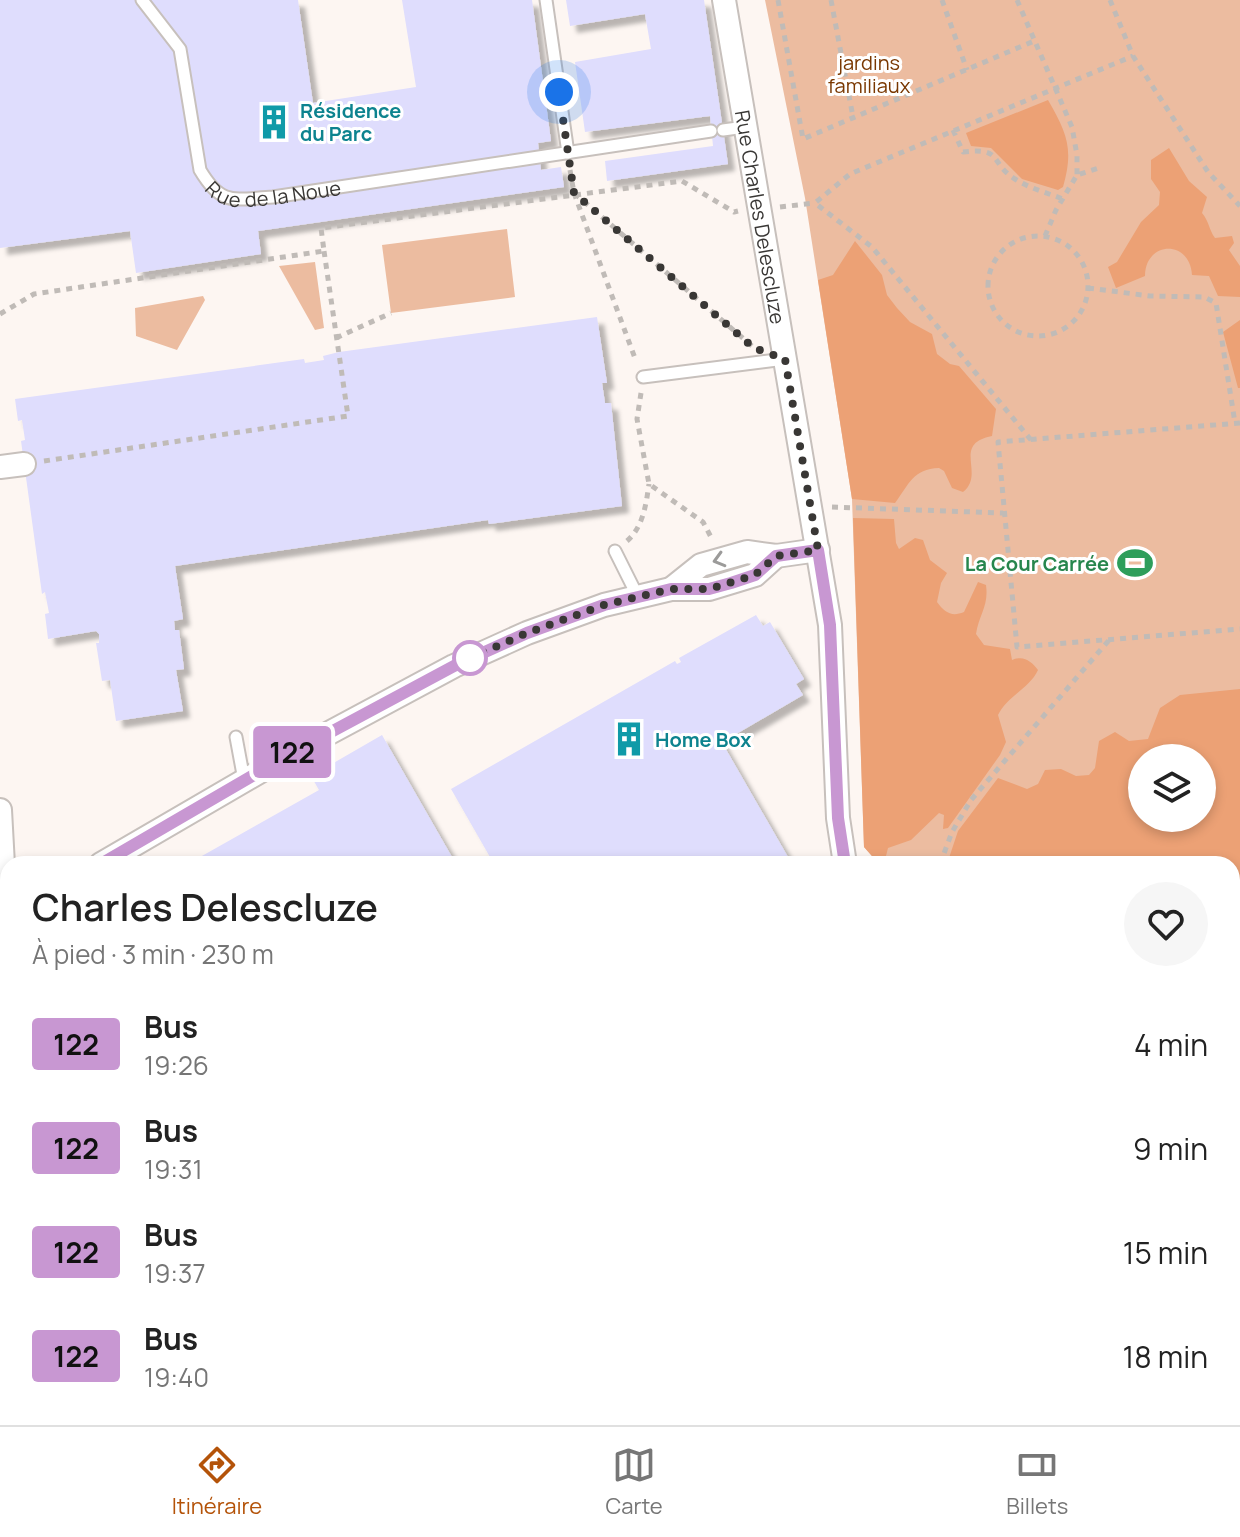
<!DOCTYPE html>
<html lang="fr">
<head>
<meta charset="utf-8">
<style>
	body { margin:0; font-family:Manrope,sans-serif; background:#f6f6f6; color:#222; height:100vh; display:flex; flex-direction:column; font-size:30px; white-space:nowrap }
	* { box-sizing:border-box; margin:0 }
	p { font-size:26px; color:#767676 }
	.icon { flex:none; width:44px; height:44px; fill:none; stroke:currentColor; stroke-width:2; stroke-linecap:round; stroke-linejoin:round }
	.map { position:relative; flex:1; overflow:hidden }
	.sheet { position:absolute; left:0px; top:856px; width:1240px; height:570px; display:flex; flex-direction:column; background:#fff; border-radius:24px 24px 0 0; box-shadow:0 4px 12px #0003 }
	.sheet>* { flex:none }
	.badge { padding:0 16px; border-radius:6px; font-size:28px; line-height:52px }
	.buttons { position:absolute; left:1128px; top:744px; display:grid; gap:16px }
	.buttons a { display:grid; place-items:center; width:88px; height:88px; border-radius:50%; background:#fff; box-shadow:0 4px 12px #0003; font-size:40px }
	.you { position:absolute; width:40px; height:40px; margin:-20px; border:6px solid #fff; border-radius:50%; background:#1a73e8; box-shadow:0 0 0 12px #1a73e833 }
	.map>.badge { position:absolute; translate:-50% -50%; box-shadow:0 0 0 4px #fff }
	.round { display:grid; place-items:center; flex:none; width:84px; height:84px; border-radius:42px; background:#f6f6f6 }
	.head { display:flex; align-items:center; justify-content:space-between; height:136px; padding:0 32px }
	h1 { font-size:38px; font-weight:600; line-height:60px }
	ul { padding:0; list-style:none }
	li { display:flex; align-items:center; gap:24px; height:104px; padding:0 32px }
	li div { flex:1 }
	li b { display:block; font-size:30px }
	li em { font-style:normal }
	li .badge { min-width:88px; font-weight:700; text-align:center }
	.tab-bar { display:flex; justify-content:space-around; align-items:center; height:112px; border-top:2px solid #e0e0e0; background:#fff; font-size:22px; color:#767676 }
	.tab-bar a { display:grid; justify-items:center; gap:4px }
	.tab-bar .current { color:#b45309 }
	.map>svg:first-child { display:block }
	.green { fill:#ecbca0; fill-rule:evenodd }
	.forest { fill:#eca175; fill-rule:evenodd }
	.building { fill:#dfddfd; filter:url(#shadow) }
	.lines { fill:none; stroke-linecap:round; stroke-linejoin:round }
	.highway-tunnel { stroke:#d6d0cc; stroke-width:40; stroke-dasharray:40 20; stroke-linecap:butt }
	.lane-casing { stroke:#c7c0bc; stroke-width:15 }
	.street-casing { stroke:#c7c0bc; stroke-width:26 }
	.highway-casing { stroke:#d3d3d3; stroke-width:44 }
	.path { stroke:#c0bbb7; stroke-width:5; stroke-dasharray:6 6; stroke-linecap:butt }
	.lane { stroke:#fff; stroke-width:11 }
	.street { stroke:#fff; stroke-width:22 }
	.highway { stroke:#f59a9a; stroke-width:40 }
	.oneway { stroke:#9c9b9a }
	.line-casing { stroke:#fff; stroke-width:18 }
	.line { stroke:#c897d2; stroke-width:12 }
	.walk { stroke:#393735; stroke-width:8; stroke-dasharray:0 14.4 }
	.stop-dot { fill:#fff; stroke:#c897d2; stroke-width:4 }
	.labels { text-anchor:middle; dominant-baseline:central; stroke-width:6; stroke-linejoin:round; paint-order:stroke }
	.park-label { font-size:20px; fill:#793700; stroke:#fff }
	.culture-label { font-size:20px; font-weight:bold; fill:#0d838f; stroke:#fff; text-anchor:start }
	.street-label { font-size:20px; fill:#393735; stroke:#fff }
	.leisure-label { font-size:20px; font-weight:bold; fill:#27864d; stroke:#fff; text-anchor:end }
</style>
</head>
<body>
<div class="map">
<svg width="1240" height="1425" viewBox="0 0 1240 1425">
	<defs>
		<filter id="shadow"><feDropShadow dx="7" dy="7" stdDeviation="2" flood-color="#0004"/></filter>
	</defs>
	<rect width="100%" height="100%" fill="#fdf6f2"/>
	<path class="green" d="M765 0H1240V853L1207 864H879L864 847 852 499 805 198ZM1142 758H1202V818H1142Z
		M507 229 515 297 391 313 382 245Z
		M315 262 324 328 315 330 279 266Z
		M203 296 205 300 177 350 136 336 135 308Z
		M1240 1113V1185L1232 1187V1115Z
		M31 1418H379L364 1425H18Z"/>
	<path class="forest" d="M1048 100C1067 133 1074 149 1063 187L1058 190 1022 179 991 148 971 146 966 133Z
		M1169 148 1189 181 1207 197 1202 213C1209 221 1209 230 1215 238L1232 236 1234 243 1229 250 1240 266V297L1218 296 1209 276 1192 275C1190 239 1145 241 1145 276L1116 288 1108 267 1117 262 1141 222 1159 205 1160 192 1151 179V160Z
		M855 241 882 275 887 295 897 308 910 322 932 334 937 354 950 364 959 366 996 409 992 436C951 444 986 474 963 492L952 488 944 471 939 468C913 469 909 484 895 503L852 499 818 280 833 275Z
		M1240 320V388H1238L1223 332Z
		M853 518 894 519 896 543 899 549 915 538 923 540 930 560 947 573 941 583 937 602C945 613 952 617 964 612L978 582 986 585C989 606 979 614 976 634L984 645 1010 649 1012 660C1024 655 1031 661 1038 670 1030 688 1007 696 998 715L1006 742 1000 755 948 828 943 829 944 815 939 813 911 840 888 848 884 864H879L864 847Z
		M1240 689V933L1232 936V864H947L958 831 998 778 1027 789 1038 784 1045 770 1061 769 1076 776 1089 775 1095 768 1099 741 1115 732 1129 741 1148 739 1160 708 1180 695ZM1142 758H1202V818H1142Z"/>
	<path class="building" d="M0 0H298L313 103 416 87 402 0H532L551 141 538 143 541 170 561 167 564 187 258 231 261 254 136 273 130 231 0 248Z
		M566 0H704L728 164 607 181 605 161 713 146 710 116 585 132 575 62 651 49 645 14 570 26Z
		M597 317 607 383H602L605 403H611L622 506 489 524 488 520 175 566 183 619 174 621 175 630H179L184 669 176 670 183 711 116 721 110 680 102 681 96 643H99V634L96 631 48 639 45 614 49 613 45 592 42 594 21 441 25 440 22 420 18 421 15 399 304 359 305 363 324 360 323 356 339 352Z
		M756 615 763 626 770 622 804 679 796 684 803 695 726 740 724 737 720 739 792 864H494L451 789 675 661 677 664 681 662 679 658Z
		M382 735 456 864H195L193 861 319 790 311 776Z
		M8 1001V1019L0 1005Z
		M1232 1314 1240 1316 1237 1340 1232 1338Z
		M1232 1383 1240 1386V1411L1232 1409Z
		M549 1418H943V1425H573Z
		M1067 1418H1104L1102 1425H1065Z"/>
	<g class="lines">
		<path class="highway-tunnel" d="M104 1425 114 1418
			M273 1425 285 1418"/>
		<g class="lane-casing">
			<g id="lane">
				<path id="s1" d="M142 0 180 49 200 170C222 207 234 199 273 197L711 131"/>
				<path d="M546 0 568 153"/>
				<path d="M723 130 745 127"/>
				<path d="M643 377 785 359"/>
				<path d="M615 551 638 597"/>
				<path d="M236 737 244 780"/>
			</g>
		</g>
		<g class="street-casing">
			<g id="street">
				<path id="s2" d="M724 0 830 625 838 818 845 864"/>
				<path d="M0 467 24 464"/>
				<path d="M671 589 701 565 747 552 776 556 818 550"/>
				<path d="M0 810 3 865 8 876"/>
				<path d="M101 864 290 754 454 666 527 633 604 605 671 589H709L755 575 776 556"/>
				<path d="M0 922 8 918"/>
				<path d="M1232 1212 1240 1210"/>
				<path d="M968 1425 970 1418"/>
			</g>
		</g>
		<g class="highway-casing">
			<path id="highway" d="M1232 981 1240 978
				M1232 1074 1240 1072"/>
		</g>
		<path class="path" d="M778 0 803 139 1034 41
			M831 0 853 117
			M942 0 967 70
			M1017 0 1072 127 1077 155V175
			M1110 0 1133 56 1208 172 1240 206
			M953 130 963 152C1004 147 989 163 1015 179 1029 188 1047 193 1063 199
			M570 170 574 193 752 346
			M574 193 636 361
			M780 207 815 203
			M1045 236 1056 210 1077 175 1102 167
			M988 286a50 50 0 1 1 100 0a50 50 0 1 1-100 0Z
			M1088 288 1150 296 1204 297 1216 303 1235 423
			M0 314 34 294 324 251 321 228 682 181 734 212 738 211
			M336 338 391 313
			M641 393 637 419 649 484 703 522 712 539
			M1240 423 998 442 1017 647 1240 629
			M1031 440 872 247 815 203 850 174 1133 56
			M44 461 348 416 324 251
			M832 507 1003 513
			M627 541C643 527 646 505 649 484
			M940 864 952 832 971 800 1110 639
			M198 1418 210 1425
			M308 1418 313 1425
			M52 1425 62 1418
			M156 1425 159 1418
			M246 1425 259 1418"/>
		<use href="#lane" class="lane"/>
		<use href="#street" class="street"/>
		<use href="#highway" class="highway"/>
	</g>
	<defs><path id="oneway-chevron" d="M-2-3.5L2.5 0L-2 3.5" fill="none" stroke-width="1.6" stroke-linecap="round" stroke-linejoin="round" transform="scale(2)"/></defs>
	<use class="oneway" href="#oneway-chevron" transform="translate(719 560) rotate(164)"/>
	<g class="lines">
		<g class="line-casing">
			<path id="line" d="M101 864 290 754 454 666 527 633 604 605 655 593 671 589H709L731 583 755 575 776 556 818 550 830 625 838 818 845 864"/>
		</g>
		<use href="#line" class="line"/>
		<path class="walk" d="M470 658 527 633 604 605 671 589H709L755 575 776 556 818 550 785 359 754 348 574 193 559 92"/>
	</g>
	<defs>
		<g id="building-bare" transform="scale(2.76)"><path d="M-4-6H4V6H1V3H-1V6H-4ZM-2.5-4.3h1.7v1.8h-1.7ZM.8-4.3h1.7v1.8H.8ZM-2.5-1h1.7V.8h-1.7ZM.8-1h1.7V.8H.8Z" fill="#0f9aa8" stroke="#fff" stroke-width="2.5" paint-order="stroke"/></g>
		<g id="stadium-bare" transform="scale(2.76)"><path d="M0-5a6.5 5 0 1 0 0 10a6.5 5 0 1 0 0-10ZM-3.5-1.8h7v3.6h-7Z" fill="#2e9e5b" stroke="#fff" stroke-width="2.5" paint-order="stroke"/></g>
	</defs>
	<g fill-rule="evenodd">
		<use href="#building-bare" x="274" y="122"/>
		<use href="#stadium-bare" x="1135" y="563"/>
		<use href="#building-bare" x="629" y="739"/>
	</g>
	<circle class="stop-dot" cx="470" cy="658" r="16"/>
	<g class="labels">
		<g class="park-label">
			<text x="869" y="62">jardins<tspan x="869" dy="23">familiaux</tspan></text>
		</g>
		<g class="culture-label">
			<text x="300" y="110">Résidence<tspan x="300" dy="23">du Parc</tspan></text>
			<text x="655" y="739">Home Box</text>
		</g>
		<g class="street-label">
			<text stroke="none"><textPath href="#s1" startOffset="270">Rue de la Noue</textPath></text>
			<text stroke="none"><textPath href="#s2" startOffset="220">Rue Charles Delescluze</textPath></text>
		</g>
		<g class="leisure-label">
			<text x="1109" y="563">La Cour Carrée</text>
		</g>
	</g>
</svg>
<div class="buttons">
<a><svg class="icon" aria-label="layers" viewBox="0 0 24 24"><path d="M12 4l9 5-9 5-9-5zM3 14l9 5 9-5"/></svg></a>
</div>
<div class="you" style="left:559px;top:92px"></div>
<b class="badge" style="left:292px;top:752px;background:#c897d2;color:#111">122</b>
<section class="sheet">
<div class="head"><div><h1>Charles Delescluze</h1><p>À pied · 3 min · 230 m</p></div><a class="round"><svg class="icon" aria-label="heart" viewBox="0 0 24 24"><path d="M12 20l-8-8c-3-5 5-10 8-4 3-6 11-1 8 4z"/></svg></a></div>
<ul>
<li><span class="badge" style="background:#c897d2;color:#111">122</span><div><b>Bus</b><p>19:26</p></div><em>4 min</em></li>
<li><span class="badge" style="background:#c897d2;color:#111">122</span><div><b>Bus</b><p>19:31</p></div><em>9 min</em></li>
<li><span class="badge" style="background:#c897d2;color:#111">122</span><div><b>Bus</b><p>19:37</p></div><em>15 min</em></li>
<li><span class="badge" style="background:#c897d2;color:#111">122</span><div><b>Bus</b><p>19:40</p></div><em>18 min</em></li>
</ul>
</section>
</div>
<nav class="tab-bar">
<a class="current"><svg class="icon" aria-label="directions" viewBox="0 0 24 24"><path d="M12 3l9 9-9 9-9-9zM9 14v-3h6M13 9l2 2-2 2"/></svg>Itinéraire</a>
<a><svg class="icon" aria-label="map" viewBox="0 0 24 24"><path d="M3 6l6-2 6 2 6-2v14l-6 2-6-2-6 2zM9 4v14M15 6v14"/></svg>Carte</a>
<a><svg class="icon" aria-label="tickets" viewBox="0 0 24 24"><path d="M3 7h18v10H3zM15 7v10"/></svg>Billets</a>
</nav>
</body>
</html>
